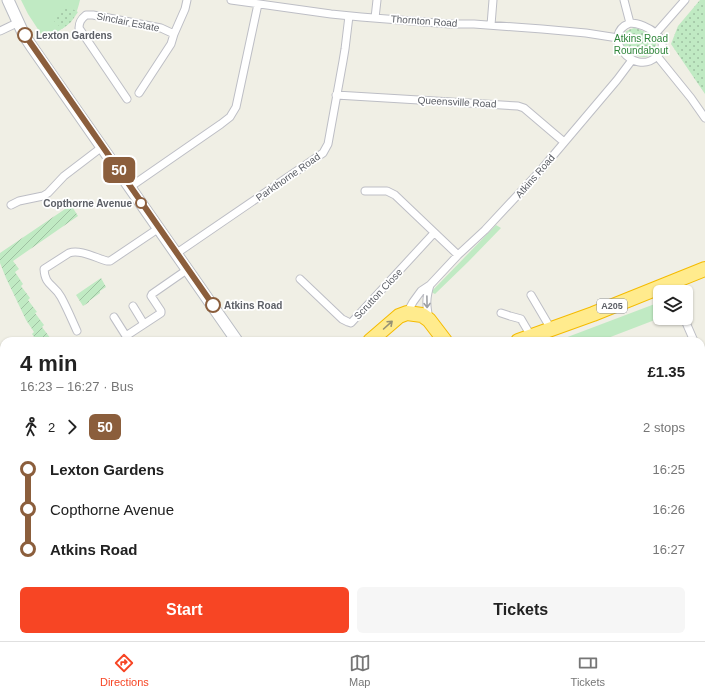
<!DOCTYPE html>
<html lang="en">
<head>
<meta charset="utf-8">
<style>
	body { margin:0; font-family:Arial,sans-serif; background:#f6f6f6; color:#222; height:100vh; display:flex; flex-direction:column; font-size:15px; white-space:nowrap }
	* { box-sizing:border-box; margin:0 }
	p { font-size:13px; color:#767676 }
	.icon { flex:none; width:22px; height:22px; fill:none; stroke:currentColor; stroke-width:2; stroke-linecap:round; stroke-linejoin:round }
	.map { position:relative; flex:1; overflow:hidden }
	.side { position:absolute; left:0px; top:337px; width:705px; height:304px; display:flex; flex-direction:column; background:#fff; border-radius:12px 12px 0 0; box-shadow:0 1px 3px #0004 }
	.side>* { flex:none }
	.badge { padding:0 8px; border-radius:6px; font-size:14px; line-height:26px }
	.fabs { position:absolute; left:653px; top:285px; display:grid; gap:8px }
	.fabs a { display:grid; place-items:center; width:40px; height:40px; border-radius:6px; background:#fff; box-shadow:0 1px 3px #0004; font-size:20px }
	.map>.badge { position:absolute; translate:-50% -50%; box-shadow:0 0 0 2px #fff }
	.legs { display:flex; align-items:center; gap:6px; height:44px; padding:0 20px; font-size:13px }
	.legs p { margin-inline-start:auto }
	.overview { display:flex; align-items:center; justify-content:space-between; height:68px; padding:0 20px }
	h1 { font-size:22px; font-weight:700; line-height:30px }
	.action { display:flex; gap:8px; margin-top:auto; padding:8px 20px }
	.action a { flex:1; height:46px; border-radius:6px; background:#f74524; color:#fff; font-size:16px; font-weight:700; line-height:46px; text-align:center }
	.action a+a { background:#f6f6f6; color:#222 }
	ul { padding:0 20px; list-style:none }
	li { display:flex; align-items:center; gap:14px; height:40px; font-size:15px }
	li i { display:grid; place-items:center; width:6px; height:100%; margin:0 5px; background:currentColor }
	li i::after { content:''; width:10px; height:10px; margin:-5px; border:3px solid; border-radius:50%; background:#fff }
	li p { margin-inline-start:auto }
	li:first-child i { background:linear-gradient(#0000 50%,currentColor 0) }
	li:last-child i { background:linear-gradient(currentColor 50%,#0000 0) }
	.dock { display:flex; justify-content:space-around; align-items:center; height:56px; border-top:1px solid #e0e0e0; background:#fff; font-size:11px; color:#767676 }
	.dock a { display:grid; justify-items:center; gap:2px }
	.dock .selected { color:#f74524 }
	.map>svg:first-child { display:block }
	.grass { fill:#c0eac3 }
	.park { fill:url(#park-dots) }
	.garden { fill:url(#garden-furrows) }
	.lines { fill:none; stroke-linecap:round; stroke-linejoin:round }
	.street-casing { stroke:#bdbec5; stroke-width:9 }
	.secondary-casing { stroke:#babdc4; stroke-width:13 }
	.highway-casing { stroke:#f5bb00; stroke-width:16 }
	.street { stroke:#fff; stroke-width:7 }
	.secondary { stroke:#fff; stroke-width:11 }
	.highway { stroke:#ffeb8d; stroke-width:14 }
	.oneway { stroke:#9ea0a4 }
	.oneway2 { stroke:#969174 }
	.line-1-casing { stroke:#fff; stroke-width:9 }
	.line-1 { stroke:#8b5e3c; stroke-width:6 }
	.stop-1-dot { fill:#fff; stroke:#8b5e3c; stroke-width:2 }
	.labels { text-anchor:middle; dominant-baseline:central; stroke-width:3.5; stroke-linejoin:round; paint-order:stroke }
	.shield { fill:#fff; stroke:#8e9095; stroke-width:1 }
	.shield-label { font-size:9px; font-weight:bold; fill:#5d6067 }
	.street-label { font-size:10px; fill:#5d6067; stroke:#fff }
	.stop-label { font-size:10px; font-weight:bold; fill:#5d6067; stroke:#fff; text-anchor:start }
	.park-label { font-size:10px; fill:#2e8539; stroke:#fff }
</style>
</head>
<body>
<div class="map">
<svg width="705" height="641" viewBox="0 0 705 641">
	<defs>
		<pattern id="park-dots" width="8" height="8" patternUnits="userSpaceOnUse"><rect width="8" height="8" fill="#c0eac3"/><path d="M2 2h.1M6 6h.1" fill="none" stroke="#9fc1a2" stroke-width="1.8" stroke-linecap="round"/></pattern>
		<pattern id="garden-furrows" width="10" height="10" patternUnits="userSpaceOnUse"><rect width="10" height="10" fill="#c0eac3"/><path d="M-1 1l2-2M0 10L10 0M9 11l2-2" fill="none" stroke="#9fc1a2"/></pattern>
	</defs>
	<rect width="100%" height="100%" fill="#f0efe5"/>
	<path class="grass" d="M21 0H80C74 27 64 26 45 40L28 14Z
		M496 225 501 228 469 261 435 294 431 292Z
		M660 302V318L600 341H557Z"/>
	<path class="park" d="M700 0H705V94L671 44 678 26Z
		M66 6 78 12 71 22 62 29 54 21Z
		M634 28C643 30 661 37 655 50 654 53 652 55 649 56 637 61 616 46 623 34 625 31 631 29 634 28Z
		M543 637H592L585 641H551Z"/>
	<path class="garden" d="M71 205 78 216 13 261 19 269 15 272 23 284 21 286 30 298 28 300 37 312 35 313 44 325 42 327 51 339 49 340 50 341H37L32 334 34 332 26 320 6 278 0 263V253Z
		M101 278 106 287 100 291V293L89 301V302L83 306 76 295Z"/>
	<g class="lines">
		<g class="street-casing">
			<path id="street" d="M231 0 331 14 361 17 450 24H474L542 29 586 33 618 38
				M624 0 630 23
				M375 18 377 0
				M630 23C646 23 675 40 656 57 634 77 599 35 630 23Z
				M491 25 493 0
				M0 31 19 22
				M656 33 685 0
				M174 34 185 9 187 0
				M657 56 691 98 705 118
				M336 95 518 106 524 108 564 142
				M127 99 79 28C79 22 81 19 86 15H93L161 28 174 34 171 44 139 93
				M130 187 221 124 230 117 236 107 258 4
				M365 191H387L395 195 458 255
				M11 205 19 201 43 196 48 193 64 176 102 147
				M177 253 323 153 328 144 343 61 345 49 349 16
				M300 279 342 319 348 322 351 323 434 233
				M531 295 551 329
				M133 306 144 324
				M407 313 413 302 421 291 430 285 458 255 485 230 540 171 617 80 632 60
				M501 313 510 316 521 319 531 336
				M114 317 126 336 161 313V311L151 296 152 294 188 269
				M429 318C426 305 426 298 430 285
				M684 318 694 341
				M77 331C72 320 67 308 61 297 54 284 45 286 44 269L69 253C80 249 96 258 107 261H110L159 228
				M701 357 705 366
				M701 491H705
				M701 578 705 571
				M0 600 4 606
				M172 637 173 641
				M273 637 276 641
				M354 637 357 641
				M423 637 425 641
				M530 637 534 641
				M691 637 693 641
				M315 641 321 637
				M503 641 504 637
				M600 641 605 637"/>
		</g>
		<g class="secondary-casing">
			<path id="secondary" d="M8 0 24 35 32 47 237 341
				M0 480 4 490
				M451 637 454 641
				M1 641 4 620"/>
		</g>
		<g class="highway-casing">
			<path id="highway" d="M370 341 399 316 407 313 422 315 429 320 445 341
				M518 341 593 314 705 269
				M0 561 4 560
				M0 577 4 575"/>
		</g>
		<use href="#street" class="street"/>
		<use href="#secondary" class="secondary"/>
		<use href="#highway" class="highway"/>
	</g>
	<defs><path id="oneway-shaft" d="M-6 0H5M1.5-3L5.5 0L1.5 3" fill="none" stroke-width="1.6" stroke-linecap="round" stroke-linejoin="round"/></defs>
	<use class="oneway" href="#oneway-shaft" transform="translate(427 302) rotate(89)"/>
	<use class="oneway2" href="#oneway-shaft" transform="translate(388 325) rotate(-42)"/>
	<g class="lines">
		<g class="line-1-casing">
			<path id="line-1" d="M25 35 213 305"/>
		</g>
		<use href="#line-1" class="line-1"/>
	</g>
	<g class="stop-1-dot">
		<circle cx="25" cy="35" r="7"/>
		<circle cx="141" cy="203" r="5"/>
		<circle cx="213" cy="305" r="7"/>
	</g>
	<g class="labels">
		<rect class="shield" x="597" y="299" width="30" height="14" rx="3"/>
		<g class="shield-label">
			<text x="612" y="306">A205</text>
		</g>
		<g class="street-label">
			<text transform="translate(424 21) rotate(4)">Thornton Road</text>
			<text transform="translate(128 22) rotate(11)">Sinclair Estate</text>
			<text transform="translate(457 102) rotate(3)">Queensville Road</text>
			<text transform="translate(535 176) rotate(-49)">Atkins Road</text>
			<text transform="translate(288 177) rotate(-35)">Parkthorne Road</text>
			<text transform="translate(378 294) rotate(-47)">Scrutton Close</text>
		</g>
		<g class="stop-label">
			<text x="36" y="35">Lexton Gardens</text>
			<text x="132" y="203" text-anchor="end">Copthorne Avenue</text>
			<text x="224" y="305">Atkins Road</text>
		</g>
		<g class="park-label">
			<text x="641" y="38">Atkins Road<tspan x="641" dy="12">Roundabout</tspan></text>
		</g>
	</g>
</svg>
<div class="fabs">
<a><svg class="icon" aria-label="layers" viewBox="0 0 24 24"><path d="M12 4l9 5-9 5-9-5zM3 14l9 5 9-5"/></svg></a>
</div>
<b class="badge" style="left:119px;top:170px;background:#8b5e3c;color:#fff">50</b>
<section class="side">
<div class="overview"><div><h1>4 min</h1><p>16:23 – 16:27 · Bus</p></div><b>£1.35</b></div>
<div class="legs"><svg class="icon" aria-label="walk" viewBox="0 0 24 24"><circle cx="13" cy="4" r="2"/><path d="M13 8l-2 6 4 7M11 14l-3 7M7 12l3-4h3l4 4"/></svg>2<svg class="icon" aria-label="forward" viewBox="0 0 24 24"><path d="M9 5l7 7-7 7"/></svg><b class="badge" style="background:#8b5e3c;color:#fff">50</b><p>2 stops</p></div>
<ul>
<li><i style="color:#8b5e3c"></i><b>Lexton Gardens</b><p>16:25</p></li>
<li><i style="color:#8b5e3c"></i><span>Copthorne Avenue</span><p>16:26</p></li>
<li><i style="color:#8b5e3c"></i><b>Atkins Road</b><p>16:27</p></li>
</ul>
<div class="action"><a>Start</a><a>Tickets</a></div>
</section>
</div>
<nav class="dock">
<a class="selected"><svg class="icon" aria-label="directions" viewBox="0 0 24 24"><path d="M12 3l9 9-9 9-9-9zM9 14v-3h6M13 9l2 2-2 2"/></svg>Directions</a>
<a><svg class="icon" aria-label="map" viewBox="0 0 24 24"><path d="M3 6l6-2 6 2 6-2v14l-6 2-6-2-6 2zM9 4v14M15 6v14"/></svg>Map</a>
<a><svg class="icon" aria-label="tickets" viewBox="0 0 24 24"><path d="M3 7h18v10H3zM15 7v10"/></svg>Tickets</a>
</nav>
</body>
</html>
